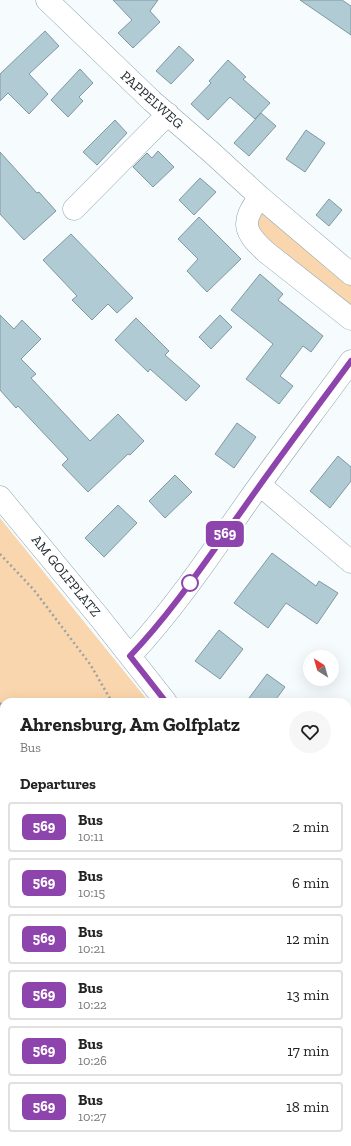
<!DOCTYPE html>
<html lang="en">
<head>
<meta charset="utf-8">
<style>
	body { margin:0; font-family:"Zilla Slab",serif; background:#f6f6f6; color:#222; height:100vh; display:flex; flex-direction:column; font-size:15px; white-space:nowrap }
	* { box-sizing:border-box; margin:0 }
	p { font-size:13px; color:#767676 }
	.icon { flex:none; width:22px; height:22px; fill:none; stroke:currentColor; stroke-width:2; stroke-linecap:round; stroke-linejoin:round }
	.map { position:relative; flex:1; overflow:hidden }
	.side { position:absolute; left:0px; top:698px; width:351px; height:448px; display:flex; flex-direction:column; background:#fff; border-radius:12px 12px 0 0; box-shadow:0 4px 16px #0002 }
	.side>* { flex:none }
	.badge { padding:0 8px; border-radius:6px; font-size:14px; line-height:26px }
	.needle { width:26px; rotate:323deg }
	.buttons { position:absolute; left:303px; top:650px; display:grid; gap:8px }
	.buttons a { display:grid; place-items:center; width:36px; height:36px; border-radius:50%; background:#fff; box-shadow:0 4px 16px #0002; font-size:20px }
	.map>.badge { position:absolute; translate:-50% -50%; box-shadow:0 0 0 2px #fff }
	h2 { padding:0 20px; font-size:15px; line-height:36px }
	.round { display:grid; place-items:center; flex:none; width:42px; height:42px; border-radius:21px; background:#f6f6f6 }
	.overview { display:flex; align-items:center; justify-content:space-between; height:68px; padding:0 20px }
	h1 { font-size:19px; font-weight:700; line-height:30px }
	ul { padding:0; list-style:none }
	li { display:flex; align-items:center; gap:12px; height:50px; margin:0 8px 6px; padding:0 12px; border:2px solid #e0e0e0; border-radius:4px }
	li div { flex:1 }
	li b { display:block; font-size:15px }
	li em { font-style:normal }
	li .badge { min-width:44px; font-weight:700; text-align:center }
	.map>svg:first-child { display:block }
	.green { fill:#f9d6ad }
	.water { fill:#d29f60 }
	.building { fill:#b1cbd4; stroke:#7f99a1 }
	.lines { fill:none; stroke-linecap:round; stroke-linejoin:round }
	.minor-casing { stroke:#8aa4ad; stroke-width:23 }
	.path { stroke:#9ba2a5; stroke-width:2.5; stroke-dasharray:2 3; stroke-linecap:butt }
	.minor { stroke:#fff; stroke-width:22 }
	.line-casing { stroke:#fff; stroke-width:9 }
	.line { stroke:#8e44ad; stroke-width:6 }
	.stop-dot { fill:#fff; stroke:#8e44ad; stroke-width:2 }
	.labels { text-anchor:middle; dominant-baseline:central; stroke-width:3; stroke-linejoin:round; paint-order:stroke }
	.street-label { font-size:14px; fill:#222c30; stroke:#fff }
</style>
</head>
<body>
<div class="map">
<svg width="351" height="1146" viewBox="0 0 351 1146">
	<rect width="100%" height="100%" fill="#f6fbfd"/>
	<path class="green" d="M260 211 266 214 351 285V310L258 236 251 217Z
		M0 518 149 702H4V1142H347V935L351 939V1146H0Z"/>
	<path class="water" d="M4 1112V1142H52L53 1146H0V1113Z"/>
	<path class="building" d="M113 0H158L150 11 160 22 133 48 118 33 132 20Z
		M300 0H342L351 6V35Z
		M45 31 59 46 29 74 48 94 29 114 8 93 0 101V74Z
		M179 46 194 60 171 84 156 71Z
		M228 60 246 77 243 79 270 103 255 119 230 97 208 120 191 104 211 83 209 81Z
		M80 69 93 83 79 97 83 101 68 117 51 100Z
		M261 113 276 126 249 156 234 143Z
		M115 120 127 133 97 165 83 152Z
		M306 130 325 143 305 172 286 159Z
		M158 151 174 167 153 187 133 167 147 153 152 158Z
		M0 152 37 193 39 192 56 211 24 240 0 214Z
		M200 178 216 192 194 215 179 200Z
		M329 199 342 210 329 226 316 215Z
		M199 217 241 259 207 292 187 271 198 259 178 239Z
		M71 234 133 298 117 313 108 304 92 320 72 300 77 296 43 260Z
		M260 274 283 294 278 300 323 336 311 352 303 346 280 376 293 386 279 404 246 379 273 344 231 310Z
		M0 315 14 329 22 320 41 339 21 359 36 374 31 378 90 441 118 414 144 441 130 455 128 454 88 492 62 465 68 459 18 406 16 408 0 390Z
		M220 315 232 327 211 349 199 337Z
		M136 318 169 351 165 355 200 386 186 401 150 369 148 372 115 340Z
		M237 423 256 437 234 468 215 454Z
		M338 456 351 467V481L330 508 310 491Z
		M175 475 192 492 165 518 149 501Z
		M118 505 137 523 104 557 85 538Z
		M272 553 316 586 319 581 338 593 317 624 286 603 268 628 234 603Z
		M219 630 243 649 220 679 195 661Z
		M267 674 285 687 274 702H246Z"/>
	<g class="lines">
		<g class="minor-casing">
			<path id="minor" d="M47 0 152 101 211 152 260 197 351 274
				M260 197C240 222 244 232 266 252L351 319
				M74 209 168 114
				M260 485 351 562
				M0 497 99 617 166 702
				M130 656C174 609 211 554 248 501 281 454 317 408 351 361
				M347 919 351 924
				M347 984 351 988
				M347 1075 351 1063
				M347 1119 348 1125"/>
		</g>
		<path class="path" d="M0 554 34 590 90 664 112 702
			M0 703 4 707"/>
		<use href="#minor" class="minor"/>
	</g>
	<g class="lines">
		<g class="line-casing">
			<path id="line" d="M166 702 130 656C173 611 207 559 243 509 278 459 315 410 351 361"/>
		</g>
		<use href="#line" class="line"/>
	</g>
	<circle class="stop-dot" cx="190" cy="583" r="8"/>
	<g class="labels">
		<g class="street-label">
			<text transform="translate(152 100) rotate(42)">PAPPELWEG</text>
			<text transform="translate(66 576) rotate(51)">AM GOLFPLATZ</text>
		</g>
	</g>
</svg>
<div class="buttons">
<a><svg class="needle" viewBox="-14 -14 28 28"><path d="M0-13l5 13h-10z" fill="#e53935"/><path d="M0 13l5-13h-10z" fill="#767676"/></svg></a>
</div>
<b class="badge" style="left:225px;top:534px;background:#8e44ad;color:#fff">569</b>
<section class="side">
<div class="overview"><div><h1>Ahrensburg, Am Golfplatz</h1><p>Bus</p></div><a class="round"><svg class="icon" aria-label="heart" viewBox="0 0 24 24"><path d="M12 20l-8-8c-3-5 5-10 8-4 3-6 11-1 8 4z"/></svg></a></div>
<h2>Departures</h2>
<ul>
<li><span class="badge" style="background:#8e44ad;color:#fff">569</span><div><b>Bus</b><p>10:11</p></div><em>2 min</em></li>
<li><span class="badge" style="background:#8e44ad;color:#fff">569</span><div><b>Bus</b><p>10:15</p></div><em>6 min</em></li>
<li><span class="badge" style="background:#8e44ad;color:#fff">569</span><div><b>Bus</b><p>10:21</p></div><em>12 min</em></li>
<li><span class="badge" style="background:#8e44ad;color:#fff">569</span><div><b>Bus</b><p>10:22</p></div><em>13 min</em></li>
<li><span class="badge" style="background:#8e44ad;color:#fff">569</span><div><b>Bus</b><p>10:26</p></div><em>17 min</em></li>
<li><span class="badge" style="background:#8e44ad;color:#fff">569</span><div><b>Bus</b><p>10:27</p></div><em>18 min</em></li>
</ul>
</section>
</div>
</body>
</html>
